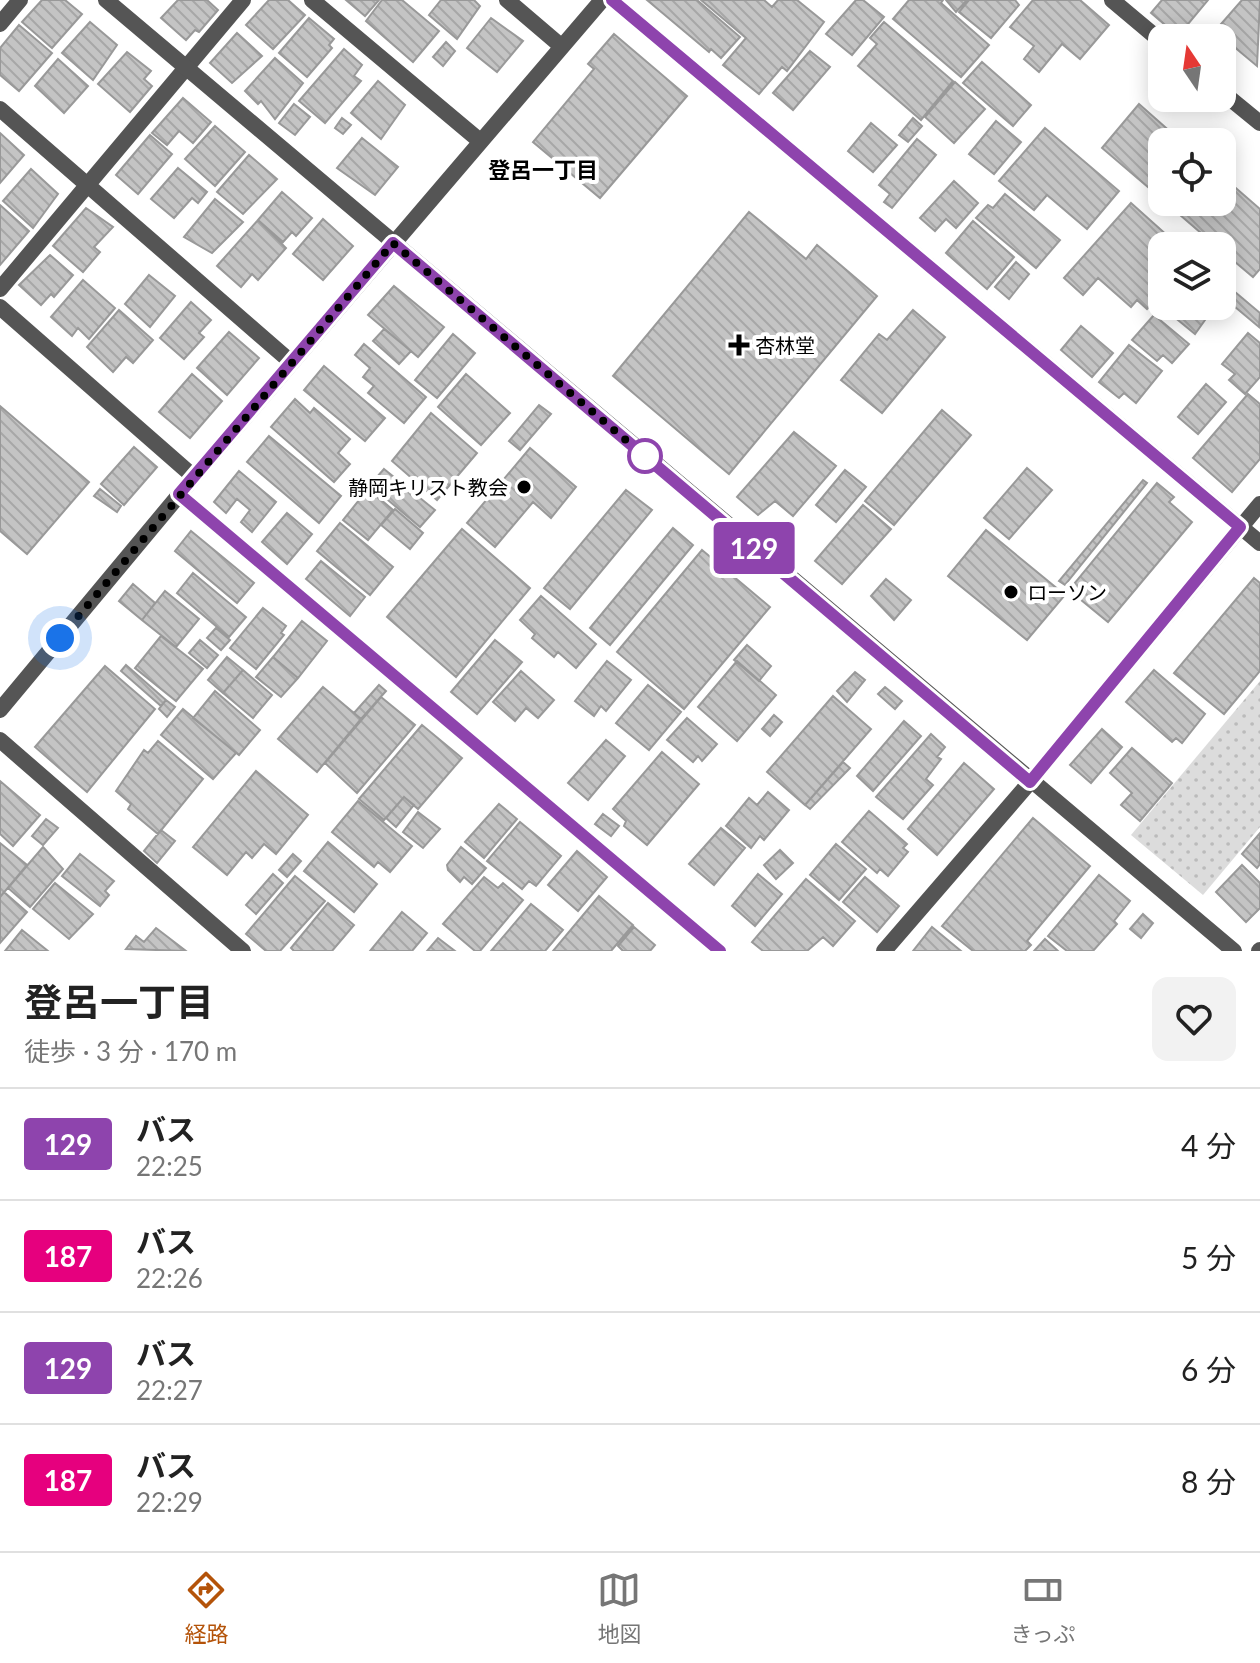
<!DOCTYPE html>
<html lang="ja">
<head>
<meta charset="utf-8">
<style>
	body { margin:0; font-family:Lato,"Noto Sans JP",sans-serif; background:#f2f2f2; color:#222; height:100vh; display:flex; flex-direction:column; font-size:30px; white-space:nowrap }
	* { box-sizing:border-box; margin:0 }
	p { font-size:26px; color:#767676 }
	.icon { flex:none; width:44px; height:44px; fill:none; stroke:currentColor; stroke-width:2; stroke-linecap:round; stroke-linejoin:round }
	.map { position:relative; height:951px; overflow:hidden }
	.panel { display:flex; flex-direction:column; background:#fff; flex:1 }
	.panel>* { flex:none }
	.badge { padding:0 16px; border-radius:6px; font-size:28px; line-height:52px }
	.needle { width:52px; rotate:347deg }
	.buttons { position:absolute; left:1148px; top:24px; display:grid; gap:16px }
	.buttons a { display:grid; place-items:center; width:88px; height:88px; border-radius:16px; background:#fff; box-shadow:0 4px 20px #0003; font-size:40px }
	.you { position:absolute; width:40px; height:40px; margin:-20px; border:6px solid #fff; border-radius:50%; background:#1a73e8; box-shadow:0 0 0 12px #1a73e833 }
	.map>.badge { position:absolute; translate:-50% -50%; box-shadow:0 0 0 4px #fff }
	.round { display:grid; place-items:center; flex:none; width:84px; height:84px; border-radius:16px; background:#f2f2f2 }
	.head { display:flex; align-items:center; justify-content:space-between; height:136px; padding:0 24px }
	h1 { font-size:38px; font-weight:700; line-height:60px }
	ul { padding:0; list-style:none }
	li { display:flex; align-items:center; gap:24px; height:112px; padding:0 24px; border-top:2px solid #e0e0e0 }
	li div { flex:1 }
	li b { display:block; font-size:30px }
	li em { font-style:normal }
	li .badge { min-width:88px; font-weight:700; text-align:center }
	.dock { display:flex; justify-content:space-around; align-items:center; height:112px; border-top:2px solid #e0e0e0; background:#fff; font-size:22px; color:#767676 }
	.dock a { display:grid; justify-items:center; gap:4px }
	.dock .current { color:#b45309 }
	.map>svg:first-child { display:block }
	.green { fill:url(#green-dots) }
	.building { fill:url(#building-back-hatch); stroke:#999; stroke-width:2 }
	.lines { fill:none; stroke-linecap:round; stroke-linejoin:round }
	.minor { stroke:#555; stroke-width:16 }
	.tertiary { stroke:#555; stroke-width:16 }
	.line-casing { stroke:#fff; stroke-width:18 }
	.line { stroke:#8e44ad; stroke-width:12 }
	.walk { stroke:#000; stroke-width:8; stroke-dasharray:0 14.4 }
	.poi-dot { fill:#000; stroke:#fff; stroke-width:3 }
	.stop-dot { fill:#fff; stroke:#8e44ad; stroke-width:4 }
	.labels { text-anchor:middle; dominant-baseline:central; stroke-width:8; stroke-linejoin:round; paint-order:stroke }
	.poi-label { font-size:20px; fill:#000; stroke:#fff; text-anchor:start }
	.neighbourhood-label { font-size:22px; font-weight:bold; fill:#000; stroke:#fff }
</style>
</head>
<body>
<div class="map">
<svg width="1260" height="951" viewBox="0 0 1260 951">
	<defs>
		<pattern id="green-dots" width="8" height="8" patternUnits="userSpaceOnUse" patternTransform="scale(2)"><rect width="8" height="8" fill="#dcdcdc"/><path d="M2 2h.1M6 6h.1" fill="none" stroke="#bbb" stroke-width="1.8" stroke-linecap="round"/></pattern>
		<pattern id="building-back-hatch" width="6" height="6" patternUnits="userSpaceOnUse" patternTransform="scale(2)"><rect width="6" height="6" fill="#c4c4c4"/><path d="M-1 5l2 2M0 0l6 6M5-1l2 2" fill="none" stroke="#a7a7a7"/></pattern>
	</defs>
	<rect width="100%" height="100%" fill="#fff"/>
	<path class="green" d="M1260 681V827L1203 895 1131 835Z"/>
	<path class="building" d="M42 0H65L82 14 52 48 22 22Z
		M178 0H207L218 10 199 32 195 30 186 40 161 18Z
		M269 0H288L305 15 273 49 246 25Z
		M346 0H379L365 16Z
		M382 0H402L439 31 413 62 366 21Z
		M441 0H474L480 6 457 39 429 15Z
		M647 0H697L740 37 721 58 711 49 709 52Z
		M701 0H764L772 7 778 0H797L824 22 787 71 782 67 759 94 723 65 746 38Z
		M856 0H863L884 17 852 55 826 34Z
		M909 0H943L941 3 989 45 961 77 893 19Z
		M946 0H967L956 12Z
		M969 0H1015L1019 5 991 38 959 12Z
		M1033 0H1080L1109 25 1080 59 1062 44 1039 72 1024 59 1034 46 1010 27Z
		M1162 0H1208L1178 36 1151 13Z
		M1242 0H1260L1257 66 1215 31Z
		M309 18 334 39 329 45 332 48 307 77 279 53Z
		M491 18 523 41 497 72 467 48Z
		M90 22 117 45 93 80 62 53Z
		M884 22 953 81 921 120 858 66 877 44 870 38Z
		M19 25 52 53 19 91 0 75V48Z
		M237 33 262 56 232 83 210 63Z
		M614 34 687 96 600 198 533 142 594 69 588 64Z
		M446 42 455 51 443 66 433 57Z
		M344 49 362 65 354 76 361 81 325 123 299 101Z
		M810 51 830 67 793 110 773 93Z
		M127 52 151 71 144 79 152 86 130 112 98 84Z
		M275 58 303 83 275 119 261 101 258 104 245 91Z
		M58 59 88 86 64 113 35 86Z
		M982 62 1031 105 1013 126 963 83Z
		M378 81 405 105 381 139 351 113Z
		M955 82 985 109 954 143 925 117Z
		M183 98 211 122 193 143 179 131 167 145 152 133Z
		M294 104 310 117 295 135 279 123Z
		M1139 104 1182 142H1162V199L1102 148Z
		M342 118 351 125 343 134 335 128Z
		M913 118 922 126 908 142 899 135Z
		M996 121 1021 142 994 174 969 154Z
		M871 123 897 145 873 172 848 151Z
		M215 126 245 152 215 186 185 159Z
		M1045 128 1119 191 1087 229 1047 195 1034 210 999 181Z
		M0 133 24 155 0 183Z
		M150 135 172 154 138 194 116 175Z
		M362 138 398 167 375 195 337 168Z
		M917 139 936 155 892 208 884 202 890 194 879 185Z
		M249 155 277 179 243 214 217 192Z
		M178 168 207 192 198 203 192 198 174 218 151 199Z
		M31 169 58 194 33 228 3 201Z
		M1222 176 1260 209V269L1253 277 1222 251V246H1216L1165 202H1222Z
		M954 181 978 203 956 228 946 219 935 231 920 218Z
		M282 192 312 218 296 236 292 232 283 242 258 220Z
		M1005 194 1060 240 1036 268 976 218 988 205 993 208Z
		M215 199 243 222 212 253 184 237Z
		M1131 203 1179 246H1162V292L1147 309 1137 300 1131 307 1098 278 1083 295 1064 278Z
		M0 205 29 231 0 265Z
		M86 208 113 227 94 247 100 252 83 272 53 246Z
		M749 212 806 259 817 245 877 296 729 474 613 376Z
		M323 219 353 246 323 280 293 254Z
		M258 220 286 248 258 280 252 274 241 287 217 266Z
		M973 221 1014 257 987 289 946 253Z
		M50 255 73 275 54 297 51 294 41 305 19 285Z
		M1016 262 1029 274 1009 299 995 287Z
		M149 275 175 296 150 327 125 304Z
		M83 280 115 308 89 339 78 328 72 336 51 317Z
		M1222 281 1260 313 1259 327 1222 296Z
		M394 286 444 327 418 357 368 315Z
		M191 302 211 320 199 333 204 337 184 359 160 338Z
		M1215 306 1195 334 1162 307 1163 306Z
		M119 310 153 340 133 363 126 357 113 372 87 347Z
		M913 310 945 337 882 413 841 380 879 334 887 340Z
		M1154 315 1189 344 1172 363 1163 355 1157 361 1132 340Z
		M1081 326 1113 353 1092 377 1061 350Z
		M384 329 411 351 399 364 373 341Z
		M229 332 259 358 227 395 197 368Z
		M1248 333 1260 343V377L1245 394 1229 380 1235 374 1222 364Z
		M453 334 475 353 437 398 415 380Z
		M364 344 426 397 404 423 368 393 374 386 363 377 370 368 355 355Z
		M1129 345 1162 371 1136 403 1124 393 1119 398 1099 382Z
		M324 366 385 418 365 441 304 390Z
		M192 374 222 401 190 438 159 412Z
		M466 374 510 413 481 445 438 407Z
		M1206 384 1226 402 1198 434 1178 417Z
		M1248 394 1260 404V459L1232 492 1193 458Z
		M295 399 310 413 314 408 350 439 338 453 350 464 334 482 271 427Z
		M539 405 551 414 520 450 509 441Z
		M0 406 89 482 27 554 0 531Z
		M942 410 971 435 894 525 865 501Z
		M431 413 477 453 437 500 392 461Z
		M794 432 836 466 793 516 775 501 758 515 737 497Z
		M269 436 341 496 319 523 247 462Z
		M134 447 157 467 124 505 101 484Z
		M530 448 576 487 551 518 533 502 495 547 467 523Z
		M1027 468 1052 490 1009 539 984 518Z
		M384 469 435 510 420 527 370 485Z
		M845 470 866 487 836 522 816 505Z
		M239 471 276 502 252 532 241 522 250 510 237 499 226 513 214 502Z
		M1143 480 1147 483 1065 585 1059 581Z
		M1157 483 1174 497 1169 502 1192 522 1108 622 1069 590Z
		M100 489 121 506 117 512 94 496Z
		M368 489 393 510 368 540 343 520Z
		M626 490 652 510 570 609 544 588Z
		M863 505 891 529 842 584 815 561Z
		M395 509 423 533 410 549 381 525Z
		M287 513 312 534 287 564 262 542Z
		M340 523 393 567 370 595 317 551Z
		M673 528 693 545 610 645 590 628Z
		M462 529 530 588 456 677 387 617Z
		M986 530 1065 595 1027 640 948 576Z
		M191 531 254 583 237 603 175 551Z
		M702 550 770 607 684 709 617 652Z
		M321 561 365 597 350 616 306 579Z
		M193 573 246 617 229 637 177 593Z
		M1254 578 1260 583V671L1224 714 1174 673Z
		M886 579 911 600 894 620 871 596Z
		M133 584 155 603 142 620 119 601Z
		M165 591 199 619 176 647 142 620Z
		M541 596 596 644 576 668 558 652 554 657 532 638 535 634 520 620Z
		M263 608 286 626 281 633 284 635 256 669 230 648Z
		M302 621 327 641 298 678 273 657Z
		M216 628 230 640 221 650 207 638Z
		M161 636 203 669 176 701 135 668Z
		M200 640 218 655 207 668 189 653Z
		M495 640 522 662 477 714 451 692Z
		M747 645 771 666 759 681 734 660Z
		M227 657 243 670 223 693 208 680Z
		M273 657 298 678 281 697 256 677Z
		M607 661 631 680 606 711 601 706 594 716 575 701Z
		M737 661 776 695 737 741 698 707Z
		M126 665 166 700 161 706 121 671Z
		M105 666 155 709 87 792 35 747Z
		M243 670 272 695 253 718 223 693Z
		M1154 670 1205 714 1182 743 1176 738 1172 742 1126 702Z
		M521 671 554 700 538 718 526 708 515 721 493 702Z
		M855 672 865 680 847 702 837 691Z
		M379 685 386 691 361 719 354 713Z
		M648 685 681 712 649 750 616 723Z
		M323 687 361 719 317 772 278 739Z
		M885 687 902 701 895 709 878 694Z
		M215 691 260 730 239 755 193 718Z
		M833 696 871 729 805 805 767 772Z
		M381 697 415 725 357 793 325 763Z
		M166 700 175 707 167 717 159 709Z
		M183 709 236 753 213 779 161 735Z
		M774 715 782 722 770 736 762 729Z
		M687 718 717 744 702 761 698 756 693 762 667 740Z
		M904 721 921 736 873 791 857 776Z
		M422 725 462 758 418 809 404 797 384 820 359 799Z
		M1102 729 1122 747 1091 783 1070 765Z
		M931 734 945 747 937 757 941 759 926 779 933 785 903 819 876 797Z
		M606 740 625 756 588 800 568 783Z
		M158 741 203 779 158 834 128 809 131 804 116 791 144 750 148 753Z
		M1132 748 1172 783 1140 821 1121 805 1132 793 1110 773Z
		M662 752 699 784 647 845 624 826 626 821 613 809Z
		M843 762 850 768 810 809 805 805Z
		M964 763 994 789 937 855 908 829Z
		M256 771 308 815 276 854 264 844 252 858 246 852 227 875 193 847Z
		M0 781 40 815 13 846 0 834Z
		M768 792 789 810 764 840 760 836 751 848 726 826 749 798 757 805Z
		M404 797 414 805 396 827 386 818Z
		M358 801 412 846 390 872 378 862 374 867 332 832Z
		M499 804 517 819 484 858 465 842Z
		M869 811 907 844 903 848 908 852 888 876 880 869 877 873 842 842Z
		M418 812 440 829 423 848 403 832Z
		M603 814 619 826 611 836 595 824Z
		M1033 818 1090 866 1027 941 1031 945 1025 951H973L942 926Z
		M46 819 58 828 43 845 32 836Z
		M520 822 561 856 536 886 529 881 522 889 487 861Z
		M721 828 745 848 714 885 689 864Z
		M161 830 175 841 157 863 144 851Z
		M1260 833V864L1257 868 1242 854Z
		M328 842 377 884 354 912 304 871Z
		M0 843 27 865 1 896 0 895Z
		M836 844 866 869 839 900 810 875Z
		M43 847 63 869 30 907 8 888Z
		M461 847 486 868 472 884 464 877 460 882 448 870 447 865Z
		M780 850 793 863 776 879 764 865Z
		M577 851 607 877 578 911 548 885Z
		M80 854 114 881 105 891 109 895 100 906 62 876Z
		M293 854 301 861 287 877 279 870Z
		M1242 865 1260 883V908L1246 922 1216 892Z
		M273 874 283 883 256 914 246 905Z
		M758 874 782 894 755 926 732 906Z
		M1099 875 1130 901 1114 921 1117 924 1093 951H1067L1048 936Z
		M295 876 325 901 280 951H266L246 934Z
		M484 877 498 888 503 883 523 900 480 951H475L443 924Z
		M865 877 899 906 877 932 843 902Z
		M806 879 855 921 833 946 823 937 807 951H763L752 942Z
		M55 883 93 914 69 939 33 909Z
		M4 892 27 912 0 943V897Z
		M599 896 633 925 611 951H553Z
		M328 903 354 925 332 951H294L291 948Z
		M531 904 563 930 545 951H491Z
		M402 912 427 933 412 951H370Z
		M1143 914 1153 923 1141 938 1130 929Z
		M634 927 655 945 650 951H623L618 946Z
		M932 927 961 951H913Z
		M156 928 186 951 126 949 136 936 144 942Z
		M22 930 48 951H5Z
		M438 938 455 951H427Z
		M1045 939 1058 951H1034Z"/>
	<g class="lines">
		<path class="minor" d="M312 0 480 141
			M507 0 561 46
			M612 0 1260 543
			M1112 0 1162 42
			M0 24 20 0
			M1222 92 1260 123
			M0 109 291 362
			M0 289 243 0
			M0 307 194 477
			M179 494 720 951
			M0 710 194 477 602 0
			M0 740 243 951
			M884 951 1030 782 1260 504
			M1259 951 1260 950"/>
		<path class="tertiary" d="M106 0 1234 951"/>
	</g>
	<g class="lines">
		<g class="line-casing">
			<path id="line" d="M612 0 1240 527 1030 782 393 243 179 494 720 951"/>
		</g>
		<use href="#line" class="line"/>
		<path class="walk" d="M60 638 393 243 653 463 645 456"/>
	</g>
	<g class="poi-dot">
		<path d="M735 333h8v8h8v8h-8v8h-8v-8h-8v-8h8z"/>
		<circle cx="524" cy="487" r="8"/>
		<circle cx="1011" cy="592" r="8"/>
	</g>
	<circle class="stop-dot" cx="645" cy="456" r="16"/>
	<g class="labels">
		<g class="poi-label">
			<text x="755" y="345">杏林堂</text>
			<text x="508" y="487" text-anchor="end">静岡キリスト教会</text>
			<text x="1027" y="592">ローソン</text>
		</g>
		<g class="neighbourhood-label">
			<text x="543" y="169">登呂一丁目</text>
		</g>
	</g>
</svg>
<div class="buttons">
<a><svg class="needle" viewBox="-14 -14 28 28"><path d="M0-13l5 13h-10z" fill="#e53935"/><path d="M0 13l5-13h-10z" fill="#767676"/></svg></a>
<a><svg class="icon" aria-label="locate" viewBox="0 0 24 24"><circle cx="12" cy="12" r="6"/><path d="M12 2v4M12 18v4M2 12h4M18 12h4"/></svg></a>
<a><svg class="icon" aria-label="layers" viewBox="0 0 24 24"><path d="M12 4l9 5-9 5-9-5zM3 14l9 5 9-5"/></svg></a>
</div>
<div class="you" style="left:60px;top:638px"></div>
<b class="badge" style="left:754px;top:548px;background:#8e44ad;color:#fff">129</b>
</div>
<section class="panel">
<div class="head"><div><h1>登呂一丁目</h1><p>徒歩 · 3 分 · 170 m</p></div><a class="round"><svg class="icon" aria-label="heart" viewBox="0 0 24 24"><path d="M12 20l-8-8c-3-5 5-10 8-4 3-6 11-1 8 4z"/></svg></a></div>
<ul>
<li><span class="badge" style="background:#8e44ad;color:#fff">129</span><div><b>バス</b><p>22:25</p></div><em>4 分</em></li>
<li><span class="badge" style="background:#e6007e;color:#fff">187</span><div><b>バス</b><p>22:26</p></div><em>5 分</em></li>
<li><span class="badge" style="background:#8e44ad;color:#fff">129</span><div><b>バス</b><p>22:27</p></div><em>6 分</em></li>
<li><span class="badge" style="background:#e6007e;color:#fff">187</span><div><b>バス</b><p>22:29</p></div><em>8 分</em></li>
</ul>
</section>
<nav class="dock">
<a class="current"><svg class="icon" aria-label="directions" viewBox="0 0 24 24"><path d="M12 3l9 9-9 9-9-9zM9 14v-3h6M13 9l2 2-2 2"/></svg>経路</a>
<a><svg class="icon" aria-label="map" viewBox="0 0 24 24"><path d="M3 6l6-2 6 2 6-2v14l-6 2-6-2-6 2zM9 4v14M15 6v14"/></svg>地図</a>
<a><svg class="icon" aria-label="tickets" viewBox="0 0 24 24"><path d="M3 7h18v10H3zM15 7v10"/></svg>きっぷ</a>
</nav>
</body>
</html>
